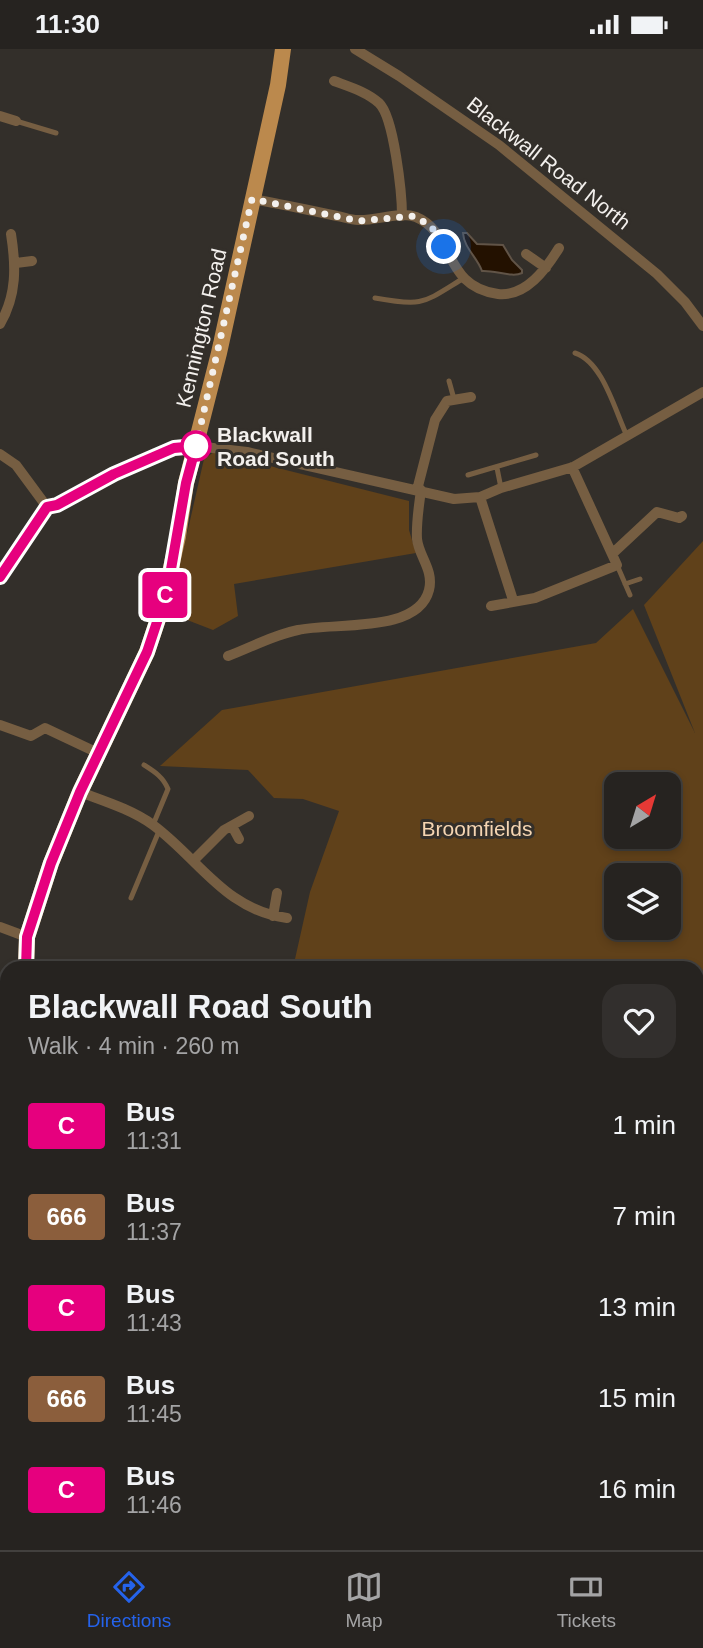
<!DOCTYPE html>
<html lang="en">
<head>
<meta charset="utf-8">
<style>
	body { margin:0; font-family:Helvetica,sans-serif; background:#322f2d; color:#f1f3f6; height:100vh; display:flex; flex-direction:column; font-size:26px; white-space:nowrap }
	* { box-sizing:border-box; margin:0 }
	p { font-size:23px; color:#a4a4a5 }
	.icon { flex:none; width:38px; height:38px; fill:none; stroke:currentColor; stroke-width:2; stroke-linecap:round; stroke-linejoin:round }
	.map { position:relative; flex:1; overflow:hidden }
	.side { position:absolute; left:0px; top:912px; width:704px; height:590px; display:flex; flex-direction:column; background:#262320; border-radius:21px 21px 0 0; box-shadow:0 4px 10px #0003,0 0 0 2px #42403e }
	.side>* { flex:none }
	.badge { padding:0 14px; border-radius:5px; font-size:24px; line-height:46px }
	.needle { width:46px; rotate:38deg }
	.controls { position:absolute; left:604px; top:723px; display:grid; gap:14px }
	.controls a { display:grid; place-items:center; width:77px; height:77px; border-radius:14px; background:#262320; box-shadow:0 4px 10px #0003,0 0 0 2px #42403e; font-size:35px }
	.you { position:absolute; width:35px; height:35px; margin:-18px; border:5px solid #fff; border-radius:50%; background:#1a73e8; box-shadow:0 0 0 10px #1a73e833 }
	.map>.badge { position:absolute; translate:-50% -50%; box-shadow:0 0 0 4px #fff }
	.round { display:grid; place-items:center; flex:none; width:74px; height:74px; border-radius:21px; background:#322f2d }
	.headline { display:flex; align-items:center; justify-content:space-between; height:119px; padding:0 28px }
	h1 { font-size:33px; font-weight:700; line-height:52px }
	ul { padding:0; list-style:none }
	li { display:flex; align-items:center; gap:21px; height:91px; padding:0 28px }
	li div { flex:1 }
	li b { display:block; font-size:26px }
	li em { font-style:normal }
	li .badge { min-width:77px; font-weight:700; text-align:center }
	.status { display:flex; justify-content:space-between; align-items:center; height:49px; padding:0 35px; background:#262320; direction:ltr }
	.status svg { height:19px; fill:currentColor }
	.tabs { display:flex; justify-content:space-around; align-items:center; height:98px; border-top:2px solid #42403e; background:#262320; font-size:19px; color:#a4a4a5 }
	.tabs a { display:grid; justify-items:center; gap:4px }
	.tabs .on { color:#2563eb }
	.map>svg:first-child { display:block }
	.green { fill:#60411a; fill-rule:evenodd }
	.water { fill:#231100; stroke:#615447; stroke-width:2 }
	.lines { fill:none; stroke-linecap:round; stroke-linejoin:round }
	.lane { stroke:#765e42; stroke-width:5 }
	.street { stroke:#765e42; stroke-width:10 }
	.primary { stroke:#bb894d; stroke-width:16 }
	.line-casing { stroke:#fff; stroke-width:16 }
	.line { stroke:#e6007e; stroke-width:10 }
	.walk { stroke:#f3f0ed; stroke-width:7; stroke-dasharray:0 12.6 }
	.stop-dot { fill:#fff; stroke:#e6007e; stroke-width:3.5 }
	.labels { text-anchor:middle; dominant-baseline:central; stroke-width:6; stroke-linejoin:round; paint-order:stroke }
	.street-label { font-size:21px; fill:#f3f0ed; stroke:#332f2a }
	.stop-label { font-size:21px; font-weight:bold; fill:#f3f0ed; stroke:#332f2a; text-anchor:start }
	.park-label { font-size:21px; fill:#f5d5b2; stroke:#332f2a }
</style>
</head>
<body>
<div class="status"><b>11:30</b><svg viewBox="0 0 49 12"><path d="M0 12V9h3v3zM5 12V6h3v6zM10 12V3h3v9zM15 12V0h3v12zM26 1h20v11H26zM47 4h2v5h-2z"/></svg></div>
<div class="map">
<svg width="703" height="1501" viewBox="0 0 703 1501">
	<rect width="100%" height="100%" fill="#332f2a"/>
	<path class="green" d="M214 403 409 452V481L416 504 234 535 238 567 213 581 169 564 204 410Z
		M703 492V1316L696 1311V1156H700L701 1146 696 1145V919H293L310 843 339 762 303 750 274 749 248 721 160 717 222 661 596 594 633 560 695 684 644 556ZM616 735H668V788H616ZM616 826H668V878H616Z
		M0 1254H7V1350L0 1371Z"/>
	<path class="water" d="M463 184H467L477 195 503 196 512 211 522 221V224C512 229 495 221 482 222 477 208 464 199 463 184Z"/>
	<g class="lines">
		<path class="lane" d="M16 72 56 84
			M375 249C424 258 423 254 464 229
			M575 304C603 313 615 362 627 387
			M449 332 454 350
			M497 419 501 439
			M468 426 536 406
			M617 516 630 546
			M625 535 640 530
			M144 716C155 723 163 728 168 740L153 776
			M131 849 159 782
			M696 1450H703
			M17 1494 24 1501
			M222 1494 226 1501
			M0 1499 6 1501
			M251 1501 269 1494"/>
		<path class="street" d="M355 0 399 27 499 96 657 225 685 253 703 277
			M334 32C350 38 367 43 379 54 394 68 402 145 402 167
			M0 67 16 72
			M252 150C280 155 309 161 337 167 344 168 350 171 358 171 376 172 399 162 416 168 455 184 443 238 498 245 526 248 546 220 559 199
			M526 205 546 219
			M16 214 32 212
			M0 275C17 246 16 217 11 185
			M0 405 16 416 47 458
			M417 441 435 371 447 352 471 348
			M480 448 513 551
			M612 505 657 463 679 469 682 467
			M0 528 47 458 57 456 114 425 174 399 196 397 247 403 454 450 480 448 501 439 573 418 703 343
			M491 557 535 549 617 516 572 418
			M228 607C252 598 273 586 298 581 334 573 418 585 429 541 434 521 419 508 417 490 416 474 419 457 421 441
			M0 676 31 687 45 679 98 704
			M80 743C104 752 133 761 153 776 199 810 225 861 287 869
			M232 777 239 790
			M194 811 224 781 249 767
			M273 867 277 844
			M0 878 27 888
			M166 919V918
			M0 987 7 988
			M0 1108 7 1106"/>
		<path class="primary" d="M26 919 27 888 51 814 80 743 147 603 162 558 178 488 186 434 219 304 278 36 283 0
			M0 1443 7 1417
			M0 1472V1486"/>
	</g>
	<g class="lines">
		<g class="line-casing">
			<path id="line" d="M0 528 47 458 57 456 114 425 174 399 196 397 186 434 170 526 162 558 147 603 80 743 51 814 27 888 26 919"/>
		</g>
		<use href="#line" class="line"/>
		<path class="walk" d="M196 397 252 150 359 172 414 167 431 177 444 198"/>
	</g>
	<circle class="stop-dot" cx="196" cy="397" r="14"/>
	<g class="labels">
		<g class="street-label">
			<text transform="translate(549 114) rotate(38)">Blackwall Road North</text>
			<text transform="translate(201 279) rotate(-77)">Kennington Road</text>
		</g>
		<g class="stop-label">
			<text x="217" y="385">Blackwall<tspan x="217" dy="24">Road South</tspan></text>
		</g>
		<g class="park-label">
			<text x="477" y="779">Broomfields</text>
		</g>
	</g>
</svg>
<div class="controls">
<a><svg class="needle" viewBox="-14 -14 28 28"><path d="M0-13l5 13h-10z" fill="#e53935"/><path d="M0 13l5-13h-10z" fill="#a4a4a5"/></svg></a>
<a><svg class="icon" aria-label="layers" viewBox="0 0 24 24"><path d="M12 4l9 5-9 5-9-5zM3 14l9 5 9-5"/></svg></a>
</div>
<div class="you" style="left:444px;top:198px"></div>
<b class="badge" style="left:165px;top:546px;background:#e6007e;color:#fff">C</b>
<section class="side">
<div class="headline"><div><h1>Blackwall Road South</h1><p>Walk · 4 min · 260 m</p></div><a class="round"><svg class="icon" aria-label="heart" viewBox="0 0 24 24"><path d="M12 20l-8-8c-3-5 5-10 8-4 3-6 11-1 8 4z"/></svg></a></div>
<ul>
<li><span class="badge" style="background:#e6007e;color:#fff">C</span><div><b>Bus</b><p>11:31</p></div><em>1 min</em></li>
<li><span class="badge" style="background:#8b5e3c;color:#fff">666</span><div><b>Bus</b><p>11:37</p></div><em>7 min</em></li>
<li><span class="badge" style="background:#e6007e;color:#fff">C</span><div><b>Bus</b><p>11:43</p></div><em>13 min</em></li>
<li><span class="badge" style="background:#8b5e3c;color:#fff">666</span><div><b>Bus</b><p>11:45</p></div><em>15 min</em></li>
<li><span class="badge" style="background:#e6007e;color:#fff">C</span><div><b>Bus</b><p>11:46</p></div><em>16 min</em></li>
</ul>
</section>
</div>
<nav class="tabs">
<a class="on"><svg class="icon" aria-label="directions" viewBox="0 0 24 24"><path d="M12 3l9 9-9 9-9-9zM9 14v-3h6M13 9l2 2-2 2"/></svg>Directions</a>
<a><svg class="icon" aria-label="map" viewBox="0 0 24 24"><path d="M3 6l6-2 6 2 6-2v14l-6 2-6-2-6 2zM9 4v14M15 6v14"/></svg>Map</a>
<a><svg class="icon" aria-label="tickets" viewBox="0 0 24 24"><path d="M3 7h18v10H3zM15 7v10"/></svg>Tickets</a>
</nav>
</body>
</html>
